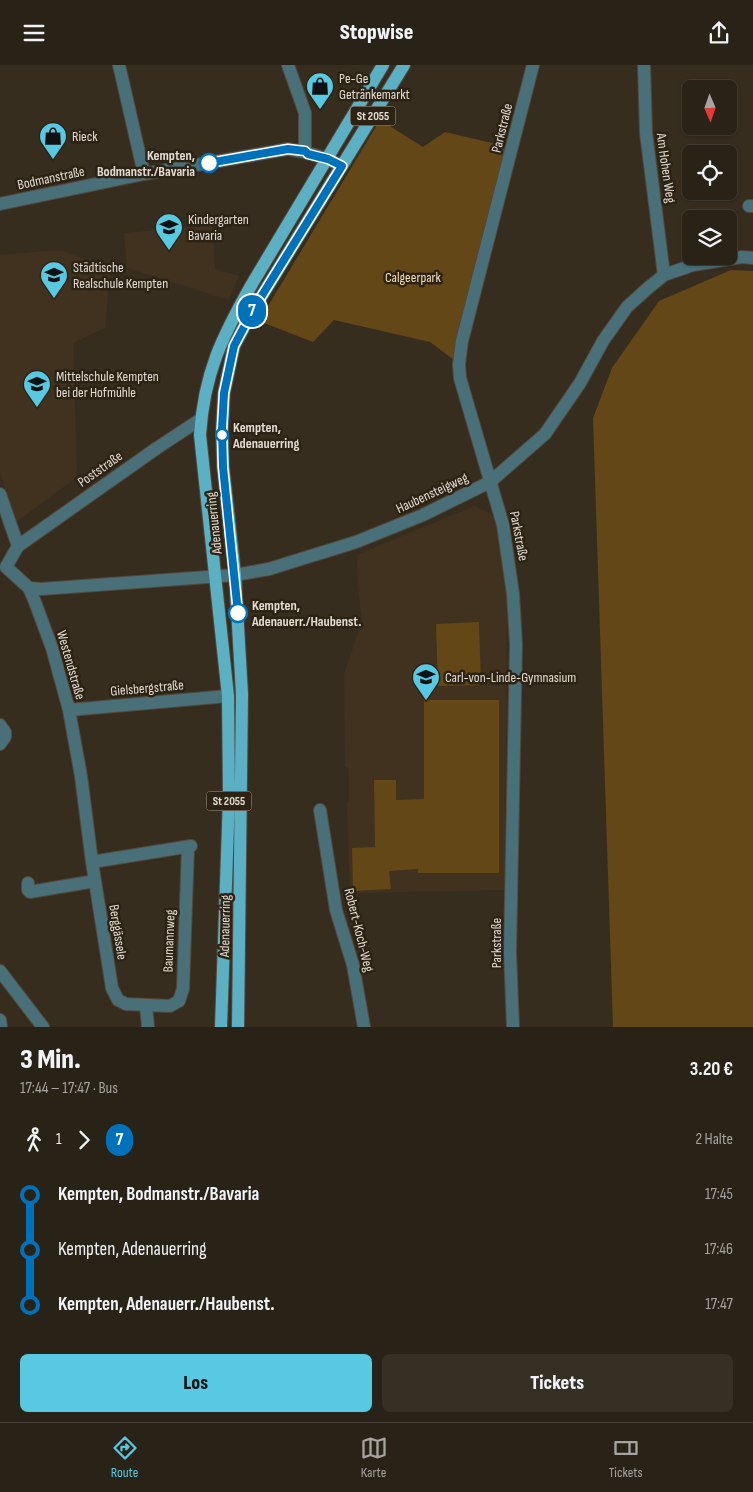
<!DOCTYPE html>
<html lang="de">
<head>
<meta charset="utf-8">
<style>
	body { margin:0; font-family:"Sofia Sans Condensed",sans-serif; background:#352f24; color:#f1f3f6; height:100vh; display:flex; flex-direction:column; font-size:19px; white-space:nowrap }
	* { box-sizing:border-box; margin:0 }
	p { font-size:16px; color:#a5a4a1 }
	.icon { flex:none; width:28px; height:28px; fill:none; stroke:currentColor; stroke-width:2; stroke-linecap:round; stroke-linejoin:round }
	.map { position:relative; height:962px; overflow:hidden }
	.side { display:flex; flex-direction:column; background:#292217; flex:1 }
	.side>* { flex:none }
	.badge { padding:0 10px; border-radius:16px; font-size:18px; line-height:32px }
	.needle { width:32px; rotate:178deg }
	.controls { position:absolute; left:682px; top:15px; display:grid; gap:10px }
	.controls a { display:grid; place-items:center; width:55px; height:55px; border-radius:8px; background:#292217; box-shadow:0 1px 4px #0004,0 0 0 1px #453f36; font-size:25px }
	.map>.badge { position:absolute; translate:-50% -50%; box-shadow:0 0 0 2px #fff }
	.legs { display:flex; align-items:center; gap:8px; height:55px; padding:0 20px; font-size:16px }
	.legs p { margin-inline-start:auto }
	.summary { display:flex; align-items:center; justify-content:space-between; height:85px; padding:0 20px }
	h1 { font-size:28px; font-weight:800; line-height:38px }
	.primary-button { display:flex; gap:10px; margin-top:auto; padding:10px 20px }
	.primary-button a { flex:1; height:58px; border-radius:8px; background:#57c9e3; color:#111; font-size:20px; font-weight:800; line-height:58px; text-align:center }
	.primary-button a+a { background:#352f24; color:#f1f3f6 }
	ul { padding:0 20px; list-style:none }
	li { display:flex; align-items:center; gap:18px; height:55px; font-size:19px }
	li i { display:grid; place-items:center; width:8px; height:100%; margin:0 6px; background:currentColor }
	li i::after { content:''; width:12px; height:12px; margin:-6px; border:4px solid; border-radius:50%; background:#292217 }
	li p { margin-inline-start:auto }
	li:first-child i { background:linear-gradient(#0000 50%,currentColor 0) }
	li:last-child i { background:linear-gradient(currentColor 50%,#0000 0) }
	header { display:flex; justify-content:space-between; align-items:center; height:65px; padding:0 20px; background:#292217; font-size:22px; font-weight:800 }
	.tab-bar { display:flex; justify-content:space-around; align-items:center; height:70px; border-top:1px solid #453f36; background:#292217; font-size:14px; color:#a5a4a1 }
	.tab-bar a { display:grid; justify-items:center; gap:2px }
	.tab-bar .selected { color:#57c9e3 }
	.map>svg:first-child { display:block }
	.built { fill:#40321e }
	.green { fill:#644716 }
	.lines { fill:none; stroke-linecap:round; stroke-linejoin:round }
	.minor-casing { stroke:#52493c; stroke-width:14 }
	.major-casing { stroke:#52493c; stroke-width:14 }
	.minor { stroke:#497079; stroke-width:12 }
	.major { stroke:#5bb0c4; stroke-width:12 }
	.line-1-casing { stroke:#fff; stroke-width:11 }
	.line-1 { stroke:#0072bc; stroke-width:8 }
	.stop-1-dot { fill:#fff; stroke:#0072bc; stroke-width:2.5 }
	.labels { text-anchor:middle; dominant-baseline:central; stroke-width:5; stroke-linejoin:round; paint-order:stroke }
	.shield { fill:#2d2315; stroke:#aba499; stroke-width:1 }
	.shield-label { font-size:12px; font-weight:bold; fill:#e1dbd2 }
	.poi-label { font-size:14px; fill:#e1dbd2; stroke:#2d2315; text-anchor:start }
	.street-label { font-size:14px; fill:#e1dbd2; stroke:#2d2315 }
	.stop-label { font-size:14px; font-weight:bold; fill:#e1dbd2; stroke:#2d2315; text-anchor:start }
	.park-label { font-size:14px; fill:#f7dfbc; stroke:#2d2315 }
</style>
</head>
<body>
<header><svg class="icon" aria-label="menu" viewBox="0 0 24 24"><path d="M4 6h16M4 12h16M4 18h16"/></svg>Stopwise<svg class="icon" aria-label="share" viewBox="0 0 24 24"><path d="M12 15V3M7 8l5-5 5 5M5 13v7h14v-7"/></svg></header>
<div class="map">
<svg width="753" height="962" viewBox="0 0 753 962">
	<rect width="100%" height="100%" fill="#372d1f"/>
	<path class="built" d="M212 160 215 204 239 211 229 235 127 203 124 168Z
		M61 185 110 204 105 263 73 278 77 412 15 458 0 406V190Z
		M474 441 490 448 499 460 507 529 505 825 350 828 347 737H349V707L348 702H345L344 609 362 556 358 523 357 490Z"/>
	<path class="green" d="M380 55 423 82 445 67 509 82 454 295 430 277 334 255 313 277 259 256Z
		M731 205 753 206V962H613L593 353 612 303 659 236Z
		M479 557 481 620 438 621 436 559Z
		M424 635H499V808H418V804L389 806 391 824 353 826 352 783 375 782 374 715H396V735L424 734Z"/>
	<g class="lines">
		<g class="minor-casing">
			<path id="minor" d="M119 0 144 109
				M288 0 305 48V86
				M644 0 646 68 664 210
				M0 139 144 109 288 84C307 87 325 92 342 101
				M749 141H753
				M0 429 18 481
				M6 502 29 523 35 537 52 583 69 645 81 711 92 797 112 923 118 935 126 939 170 941 179 936 183 924 188 782
				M6 502 18 481 157 383 201 354
				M29 523 41 524 235 510 269 504 356 477 423 450 490 417 545 369 580 318 603 276 627 242 648 223 664 210 693 200 742 192 753 193
				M69 645 228 631
				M0 660 5 667V672L0 679
				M320 745 336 845 353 900 364 962
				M92 797 191 781
				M28 818V825L30 827 95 816
				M0 906 43 962
				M146 941 148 962
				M0 955 1 962
				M513 962 510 887 516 579 513 529 503 460 460 313 459 299 462 276 533 0"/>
		</g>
		<g class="major-casing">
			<path id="major" d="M221 962 229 732 228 631 200 370C204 308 222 272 252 219L383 0
				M238 962 242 629 235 510 223 401 222 364 224 328 234 281 253 245 404 0"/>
		</g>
		<use href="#minor" class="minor"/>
		<use href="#major" class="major"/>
	</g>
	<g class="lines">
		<g class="line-1-casing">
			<path id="line-1" d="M209 98 288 84 305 86 308 89 328 94 342 101 253 245 234 281 224 328 222 364 223 402 238 548"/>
		</g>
		<use href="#line-1" class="line-1"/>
	</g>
	<defs>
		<g id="shop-pin" transform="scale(1.4375)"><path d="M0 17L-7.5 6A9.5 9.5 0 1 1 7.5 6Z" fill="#57c9e3" stroke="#2d2315"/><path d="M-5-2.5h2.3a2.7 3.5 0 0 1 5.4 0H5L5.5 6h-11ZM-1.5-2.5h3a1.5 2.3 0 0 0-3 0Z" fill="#111"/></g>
		<g id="school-pin" transform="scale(1.4375)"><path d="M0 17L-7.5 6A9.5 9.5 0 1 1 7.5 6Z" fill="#57c9e3" stroke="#2d2315"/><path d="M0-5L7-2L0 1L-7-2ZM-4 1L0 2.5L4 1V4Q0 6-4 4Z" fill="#111"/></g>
	</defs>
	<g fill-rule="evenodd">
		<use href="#shop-pin" x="320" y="21"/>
		<use href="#shop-pin" x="53" y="71"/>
		<use href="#school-pin" x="169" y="162"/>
		<use href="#school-pin" x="54" y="210"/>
		<use href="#school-pin" x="37" y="319"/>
		<use href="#school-pin" x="426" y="612"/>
	</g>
	<g class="stop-1-dot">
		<circle cx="209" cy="98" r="9"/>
		<circle cx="222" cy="370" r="6"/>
		<circle cx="238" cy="548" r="9"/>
	</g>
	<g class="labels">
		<g class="shield">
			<rect x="350.5" y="41.5" width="45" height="19" rx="4"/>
			<rect x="206.5" y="726.5" width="45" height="19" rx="4"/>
		</g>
		<g class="shield-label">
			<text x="373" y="51">St 2055</text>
			<text x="229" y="736">St 2055</text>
		</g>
		<g class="poi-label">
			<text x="339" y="13">Pe-Ge<tspan x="339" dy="16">Getränkemarkt</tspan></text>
			<text x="72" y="71">Rieck</text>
			<text x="188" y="154">Kindergarten<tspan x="188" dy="16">Bavaria</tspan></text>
			<text x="73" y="202">Städtische<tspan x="73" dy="16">Realschule Kempten</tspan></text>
			<text x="56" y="311">Mittelschule Kempten<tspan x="56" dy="16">bei der Hofmühle</tspan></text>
			<text x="445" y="612">Carl-von-Linde-Gymnasium</text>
		</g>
		<g class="street-label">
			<text transform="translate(502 63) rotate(-76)">Parkstraße</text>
			<text transform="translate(666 103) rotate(82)">Am Hohen Weg</text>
			<text transform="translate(51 113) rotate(-12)">Bodmanstraße</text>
			<text transform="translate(100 404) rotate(-35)">Poststraße</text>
			<text transform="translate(432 428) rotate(-25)">Haubensteigweg</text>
			<text transform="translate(214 458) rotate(-96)">Adenauerring</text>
			<text transform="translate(519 471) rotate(79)">Parkstraße</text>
			<text transform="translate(71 600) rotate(74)">Westendstraße</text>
			<text transform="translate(147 623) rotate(-5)">Gielsbergstraße</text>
			<text transform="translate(225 861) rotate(-89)">Adenauerring</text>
			<text transform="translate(359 865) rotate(76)">Robert-Koch-Weg</text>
			<text transform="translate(118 867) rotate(81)">Berggässele</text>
			<text transform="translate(169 876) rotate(-88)">Baumannweg</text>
			<text transform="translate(496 878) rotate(-90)">Parkstraße</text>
		</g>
		<g class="stop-label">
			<text x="195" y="90" text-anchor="end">Kempten,<tspan x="195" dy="16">Bodmanstr./Bavaria</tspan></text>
			<text x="233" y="362">Kempten,<tspan x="233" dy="16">Adenauerring</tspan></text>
			<text x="252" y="540">Kempten,<tspan x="252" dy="16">Adenauerr./Haubenst.</tspan></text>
		</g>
		<g class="park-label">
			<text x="413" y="212">Calgeerpark</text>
		</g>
	</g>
</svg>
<div class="controls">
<a><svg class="needle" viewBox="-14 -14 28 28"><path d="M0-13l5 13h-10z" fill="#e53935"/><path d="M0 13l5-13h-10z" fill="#a5a4a1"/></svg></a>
<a><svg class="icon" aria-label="locate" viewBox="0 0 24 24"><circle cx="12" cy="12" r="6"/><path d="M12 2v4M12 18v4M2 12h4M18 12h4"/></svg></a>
<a><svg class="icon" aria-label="layers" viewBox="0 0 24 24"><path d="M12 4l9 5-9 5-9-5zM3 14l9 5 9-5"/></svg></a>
</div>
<b class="badge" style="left:252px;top:246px;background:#0072bc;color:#fff">7</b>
</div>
<section class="side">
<div class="summary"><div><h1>3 Min.</h1><p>17:44 – 17:47 · Bus</p></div><b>3.20 €</b></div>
<div class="legs"><svg class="icon" aria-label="walk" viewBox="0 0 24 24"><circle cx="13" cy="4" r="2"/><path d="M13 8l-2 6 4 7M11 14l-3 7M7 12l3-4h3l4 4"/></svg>1<svg class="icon" aria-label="forward" viewBox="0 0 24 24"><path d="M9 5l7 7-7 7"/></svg><b class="badge" style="background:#0072bc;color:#fff">7</b><p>2 Halte</p></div>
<ul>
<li><i style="color:#0072bc"></i><b>Kempten, Bodmanstr./Bavaria</b><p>17:45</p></li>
<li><i style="color:#0072bc"></i><span>Kempten, Adenauerring</span><p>17:46</p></li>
<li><i style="color:#0072bc"></i><b>Kempten, Adenauerr./Haubenst.</b><p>17:47</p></li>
</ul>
<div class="primary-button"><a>Los</a><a>Tickets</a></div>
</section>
<nav class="tab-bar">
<a class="selected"><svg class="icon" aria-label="directions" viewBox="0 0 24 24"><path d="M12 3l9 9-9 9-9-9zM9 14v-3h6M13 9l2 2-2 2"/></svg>Route</a>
<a><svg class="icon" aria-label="map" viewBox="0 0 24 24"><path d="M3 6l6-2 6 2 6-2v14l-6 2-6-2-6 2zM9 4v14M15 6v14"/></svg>Karte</a>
<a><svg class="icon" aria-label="tickets" viewBox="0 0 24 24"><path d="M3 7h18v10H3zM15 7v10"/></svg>Tickets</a>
</nav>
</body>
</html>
